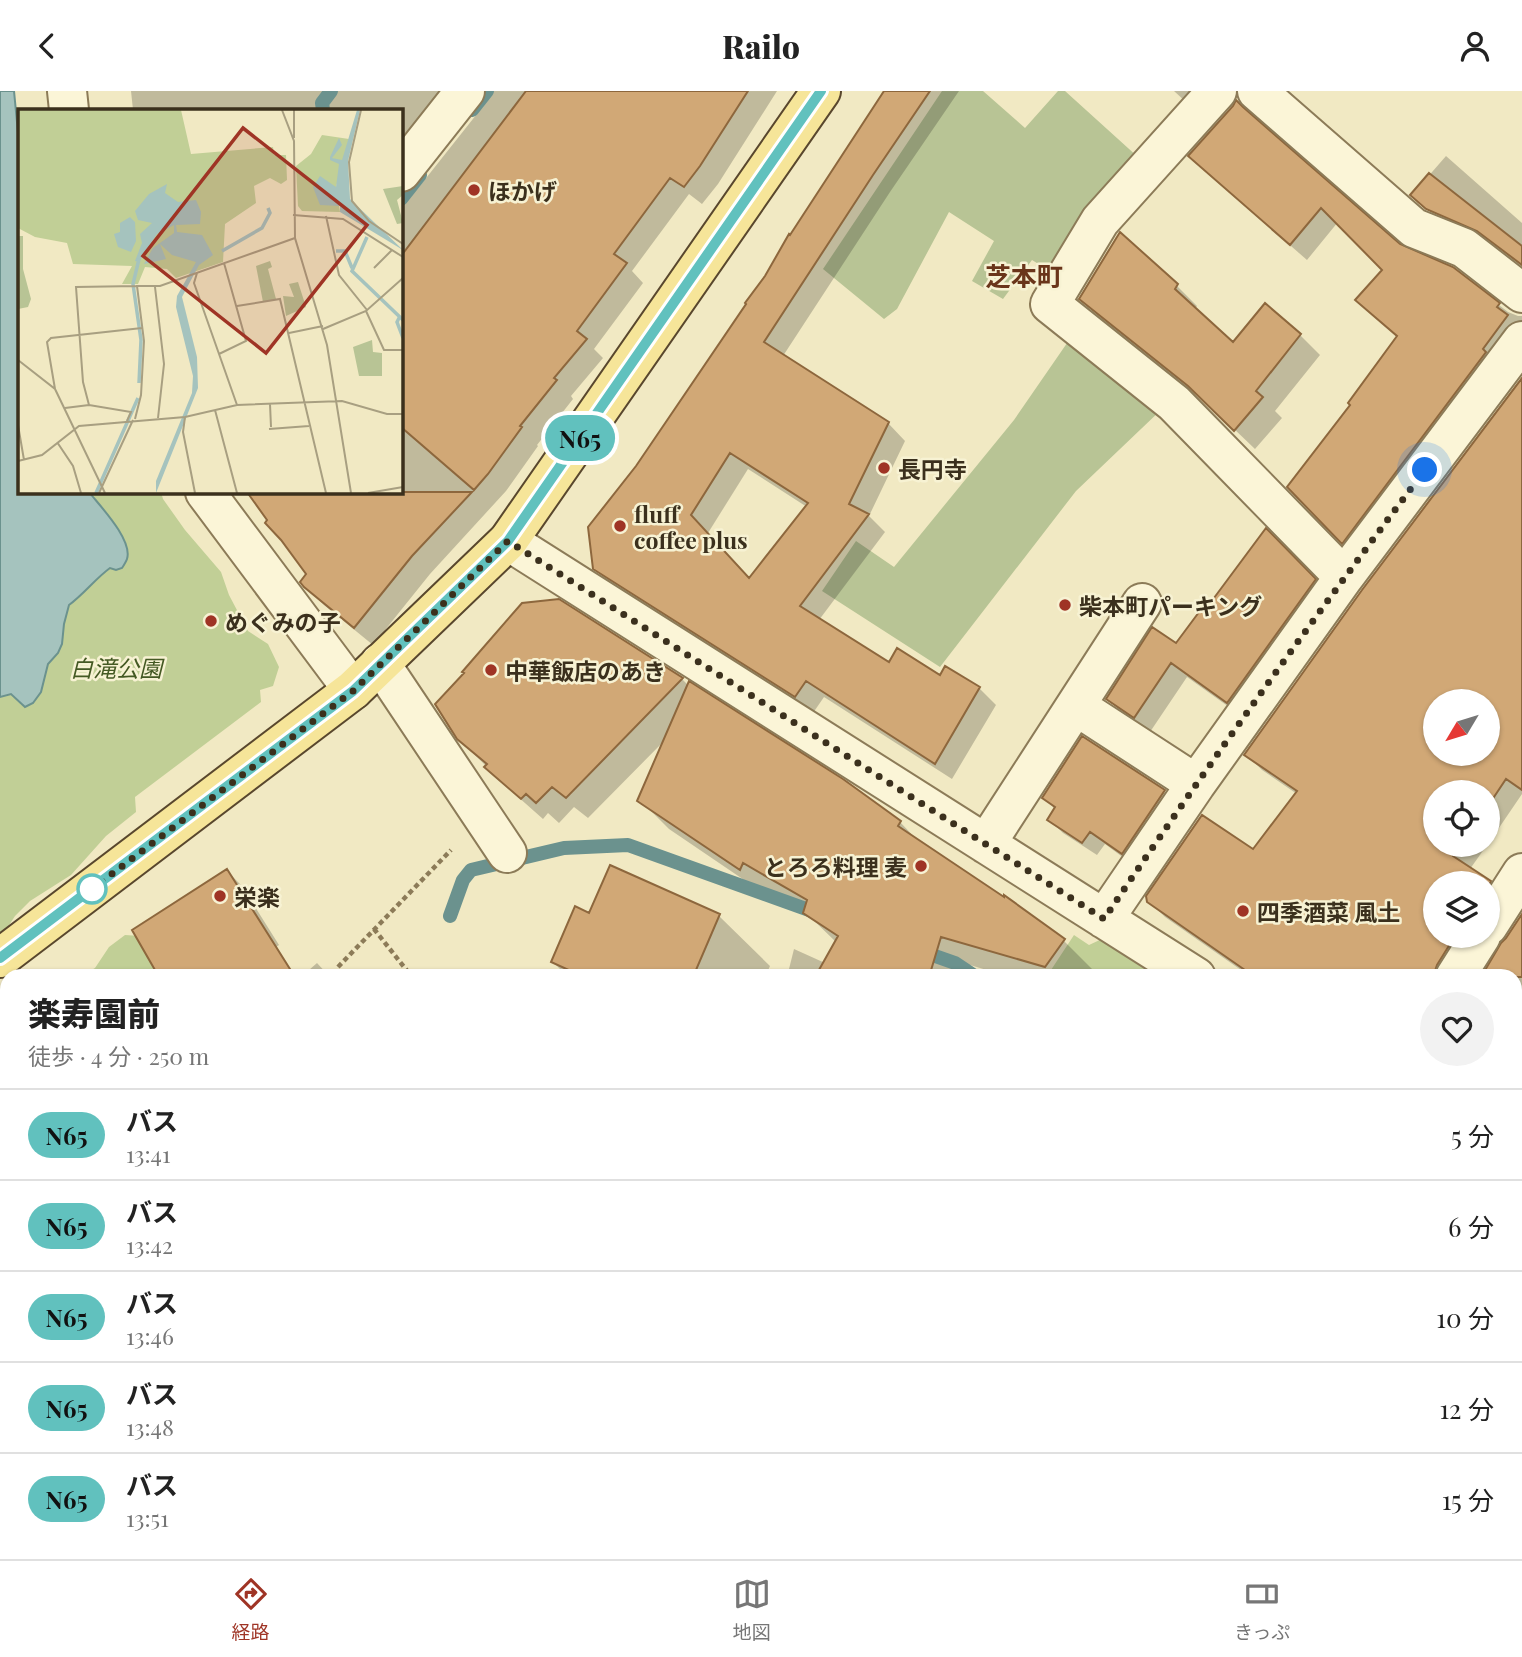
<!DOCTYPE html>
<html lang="ja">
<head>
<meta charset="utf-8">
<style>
	body { margin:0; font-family:"Playfair Display","Noto Sans JP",serif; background:#f2f2f2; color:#222; height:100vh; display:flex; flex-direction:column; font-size:26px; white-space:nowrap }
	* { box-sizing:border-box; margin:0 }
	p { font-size:23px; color:#767676 }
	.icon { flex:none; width:38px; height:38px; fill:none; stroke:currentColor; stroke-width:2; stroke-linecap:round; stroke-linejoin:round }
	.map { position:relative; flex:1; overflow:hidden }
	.drawer { position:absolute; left:0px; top:878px; width:1522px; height:590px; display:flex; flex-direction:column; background:#fff; border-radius:21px 21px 0 0; box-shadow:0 2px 5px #0004 }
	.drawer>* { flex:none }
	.badge { padding:0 14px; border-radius:23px; font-size:24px; line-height:46px }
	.needle { width:46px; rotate:232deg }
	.tools { position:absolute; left:1423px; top:598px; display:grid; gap:14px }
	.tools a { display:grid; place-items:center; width:77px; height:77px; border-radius:50%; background:#fff; box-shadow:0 2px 5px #0004; font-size:35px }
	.you { position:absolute; width:35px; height:35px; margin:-18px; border:5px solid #fff; border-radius:50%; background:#1a73e8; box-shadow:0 0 0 10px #1a73e833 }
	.map>.badge { position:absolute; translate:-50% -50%; box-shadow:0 0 0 4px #fff }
	.round { display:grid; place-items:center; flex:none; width:74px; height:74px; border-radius:37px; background:#f2f2f2 }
	.overview { display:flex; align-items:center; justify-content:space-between; height:119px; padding:0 28px }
	h1 { font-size:33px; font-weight:800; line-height:52px }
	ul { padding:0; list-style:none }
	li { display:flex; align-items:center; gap:21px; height:91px; padding:0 28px; border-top:2px solid #e0e0e0 }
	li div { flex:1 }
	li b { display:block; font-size:26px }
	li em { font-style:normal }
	li .badge { min-width:77px; font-weight:700; text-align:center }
	header { display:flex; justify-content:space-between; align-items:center; height:91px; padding:0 28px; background:#fff; font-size:32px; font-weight:800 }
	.tabs { display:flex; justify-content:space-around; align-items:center; height:98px; border-top:2px solid #e0e0e0; background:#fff; font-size:19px; color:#767676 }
	.tabs a { display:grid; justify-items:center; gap:4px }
	.tabs .current { color:#9f3425 }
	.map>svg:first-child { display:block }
	.green { fill:#c1cf96 }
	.cemetery { fill:#b8c495 }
	.water { fill:#a5c3be; stroke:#6b928e; stroke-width:2 }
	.shadow { fill:#0003; fill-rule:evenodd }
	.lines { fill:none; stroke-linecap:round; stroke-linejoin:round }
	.stream { stroke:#6b928e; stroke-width:14 }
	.building { fill:#d1a876; stroke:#8d673d; stroke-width:2; fill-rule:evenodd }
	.minor-casing { stroke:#8c7b58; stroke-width:42 }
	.major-casing { stroke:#59472d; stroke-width:42 }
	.path { stroke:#8c7b58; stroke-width:4.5; stroke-dasharray:5 3.5; stroke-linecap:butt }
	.minor { stroke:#fbf5d7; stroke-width:38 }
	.major { stroke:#f6e599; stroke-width:38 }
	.line-casing { stroke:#fff; stroke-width:16 }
	.line { stroke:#61c1be; stroke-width:10 }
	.walk { stroke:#3b301d; stroke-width:7; stroke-dasharray:0 12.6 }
	.poi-dot { fill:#9f3425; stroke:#f7f2d3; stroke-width:2.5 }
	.stop-dot { fill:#fff; stroke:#61c1be; stroke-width:3.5 }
	.labels { text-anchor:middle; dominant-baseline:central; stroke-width:5; stroke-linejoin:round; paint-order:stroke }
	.poi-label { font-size:23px; font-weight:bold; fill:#3b301d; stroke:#f7f2d3; text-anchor:start }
	.park-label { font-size:23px; font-style:italic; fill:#445923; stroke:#f7f2d3 }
	.quarter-label { font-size:26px; font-weight:bold; fill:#6a351a; stroke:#f7f2d3 }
	.inset-river { fill:none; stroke:#a5c3be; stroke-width:3.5 }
	.inset-road { fill:none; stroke:#a89f81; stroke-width:2 }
	.view { fill:#9f3425; fill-opacity:0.15; stroke:#9f3425; stroke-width:3.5 }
	.inset-edge { fill:none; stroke:#3b301d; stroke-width:3.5 }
</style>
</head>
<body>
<header><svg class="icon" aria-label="back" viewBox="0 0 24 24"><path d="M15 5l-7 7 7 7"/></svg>Railo<svg class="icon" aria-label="person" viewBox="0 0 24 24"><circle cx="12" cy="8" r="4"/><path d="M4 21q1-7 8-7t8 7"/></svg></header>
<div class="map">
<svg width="1522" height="1468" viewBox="0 0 1522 1468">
	<rect width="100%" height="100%" fill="#f1e9c3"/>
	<path class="green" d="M0 332 19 401H161L163 408 185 439 221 481 229 504 248 540 268 553 279 576 273 595 260 599 261 611 135 706 136 721 106 745 71 784 30 810 15 825 0 848Z
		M125 844 156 846 198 886H79L95 877 109 856Z
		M1074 844 1089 854 1104 847 1173 886H1023L1033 881 1051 879Z
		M7 931V1060L0 1052V938Z
		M7 1100V1183L0 1176V1106Z
		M1516 1291 1522 1302V1468H266L260 1461H1516Z"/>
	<path class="cemetery" d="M942 0H983L1025 37 1058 0H1065L1139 67 1050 180 1032 169 1003 208 972 190 994 150 949 121 897 218 884 228 823 178Z
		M1074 242 1163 317 1076 400 940 576 822 500 856 450 894 476 1014 329Z"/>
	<path class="water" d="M0 0H14L19 52V401H89C100 415 133 449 127 468 126 471 124 474 122 477L116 479 110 477C95 488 84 503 69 514L64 533 62 553 58 562 48 573 41 601 33 612 25 616 11 603 0 606Z
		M1516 1382 1522 1384V1436L1516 1437Z
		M861 1461H917L926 1468H862Z
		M988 1461H1187L1199 1468H984Z"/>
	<path class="shadow" d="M131 0H471L401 86V19H133Z
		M488 0H777L718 93 702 113 689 103 632 180 643 192 594 258 603 267 571 305 573 308 537 354 538 355 506 400 430 483 373 554 324 514 305 495 308 483 249 401H401V104L409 103 419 96 484 14 488 4Z
		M886 0H959L890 101 783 265 888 332 905 350 869 425 885 441 819 529 889 574 979 597 996 614 952 688 824 606 813 622 612 495 594 477 637 376 766 186ZM748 378 807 416 750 489 708 442Z
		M1174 0H1222L1199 23Z
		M1235 16 1399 155 1452 178 1508 221 1518 225H1522V251L1358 467 1289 396 1352 314 1399 247 1358 209 1384 179 1338 131 1307 169 1206 81Z
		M1446 65 1522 132V176L1495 155 1443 133 1412 104Z
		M1176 194 1197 215 1195 218 1233 254 1265 215 1300 244 1320 264 1275 320 1282 327 1255 358 1210 315 1101 228 1081 208Z
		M1522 289V703L1488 753V702H1435V754H1487L1470 778 1490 792 1505 807 1488 837V793H1435V845H1482L1455 886H1251L1165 826 1149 810 1253 760 1297 703 1262 679 1246 663ZM1435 611H1488V663H1435Z
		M1266 440 1330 505 1243 626 1187 586 1150 641 1123 623 1108 608 1176 555 1211 514Z
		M558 510 682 588 689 595 900 731 920 752 1063 849 1092 878 1087 886H1010L970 874 967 886H787L794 858 825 872 836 851 805 821 806 819 772 799 769 806 669 738 640 709 666 648 588 727 574 716 559 732 548 722 543 728 508 697 458 647Z
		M1082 647 1164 701 1178 714 1136 776 1105 753 1097 764 1063 742 1049 728 1055 718 1044 707Z
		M227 780 242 795 279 854 231 886Z
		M590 824 719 825 770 875 765 886H568L553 871Z
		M1522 826V923L1516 928V886Z
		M317 872 330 886H301Z
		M1522 1040V1058L1516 1051Z
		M0 1054 7 1063V1461H248L254 1468H0Z
		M1522 1233V1271L1516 1262V1238Z"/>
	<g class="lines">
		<path class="stream" d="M323 19 322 12 331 0
			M472 19 487 0
			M401 108 420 84
			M450 825 463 789 471 779 564 757 628 754 820 823
			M918 859 955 872 976 886"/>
	</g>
	<path class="building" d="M526 0H748L700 75 684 96 670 87 614 163 627 172 577 240 587 248 554 287 557 289 520 335 522 336 488 383 474 399 401 336V165Z
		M884 0H930L873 84 764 251 889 331 849 413 869 423 800 515 889 571 897 557 940 584 945 575 980 596 935 673 806 590 795 606 593 478 588 436 636 375 746 213 745 212 765 185 789 143 790 144ZM730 362 808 412 749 487 691 424Z
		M1236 9 1243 16 1400 153 1453 176 1500 212 1497 216 1508 224 1483 258 1486 261 1342 453 1287 396 1350 314 1348 312 1397 245 1355 209 1382 179 1321 117 1290 154 1188 65 1233 15Z
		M1429 82 1522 155V174L1477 140 1426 118 1410 104Z
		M1120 141 1178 193 1175 198 1233 251 1265 212 1301 243 1256 300 1263 306 1234 340 1188 295 1079 208Z
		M1522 287V699L1506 688 1488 715V702H1435V754H1461L1453 765 1491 790 1488 795V793H1435V845H1455L1437 874 1433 886H1255L1147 811 1146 805 1202 724 1253 758 1297 700 1244 664 1362 499ZM1435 611H1488V663H1435Z
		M247 401H472L412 465 354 537 304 496 300 491 306 483 281 449 265 432 267 429Z
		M1266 437 1316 488 1227 612 1171 572 1134 627 1106 608 1152 536 1176 552 1208 509 1211 511Z
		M559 508 683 587 566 707 552 696 536 712 526 703 521 708 484 676 487 673 457 648 435 613 464 582 462 581 522 512Z
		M689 590 843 688 901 730 898 735 1004 806V804L1065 848 1045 876 941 846 929 886H815L838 845 803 822 807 809 743 772 740 779 637 710Z
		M1082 645 1165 699 1122 763 1090 741 1082 752 1047 729 1055 716 1042 707Z
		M610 774 720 823 693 886H584L551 871 575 815 589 822Z
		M227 778 295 886H159L132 839Z
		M1522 823V886H1481L1501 852 1506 847Z"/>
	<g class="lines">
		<g class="minor-casing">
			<path id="minor" d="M67 0 69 19
				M1217 0 1100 130 1050 213 1174 312 1344 486
				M1257 0 1414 137 1464 157 1522 202
				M401 81 465 0
				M205 401 353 599
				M508 450 1196 886
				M380 572 507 762
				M1076 615 1196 693
				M986 753 1142 512
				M1104 828 1196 693 1344 486 1522 250
				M1488 835 1522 782
				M1455 886 1481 845
				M1516 1093 1522 1097"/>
		</g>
		<g class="major-casing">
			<path id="major" d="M0 867 353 599 508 450 821 0"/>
		</g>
		<path class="path" d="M374 838 412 886
			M338 876 451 759
			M1516 937 1522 935
			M0 997 7 1008
			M1516 1459 1522 1457
			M420 1461 422 1468
			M679 1461 681 1468
			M761 1461 767 1468
			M1329 1461 1379 1468
			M732 1468 738 1461
			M818 1468 823 1461
			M1456 1468 1506 1461"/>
		<use href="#minor" class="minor"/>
		<use href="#major" class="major"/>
	</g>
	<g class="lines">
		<g class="line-casing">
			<path id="line" d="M0 867 353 600 508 450 821 0"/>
		</g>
		<use href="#line" class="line"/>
		<path class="walk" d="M92 798 353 600 508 450 1104 828C1207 675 1314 526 1425 379"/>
	</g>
	<g class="poi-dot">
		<circle cx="474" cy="99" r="7"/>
		<circle cx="884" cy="377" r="7"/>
		<circle cx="620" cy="435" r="7"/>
		<circle cx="1065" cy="514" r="7"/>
		<circle cx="211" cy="530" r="7"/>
		<circle cx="491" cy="579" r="7"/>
		<circle cx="921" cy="775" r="7"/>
		<circle cx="220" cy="805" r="7"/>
		<circle cx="1243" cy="820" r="7"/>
	</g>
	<circle class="stop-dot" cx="92" cy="798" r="14"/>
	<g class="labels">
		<g class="poi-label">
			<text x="488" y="99">ほかげ</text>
			<text x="898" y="377">長円寺</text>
			<text x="634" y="422">fluff<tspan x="634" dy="26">coffee plus</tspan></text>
			<text x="1079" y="514">柴本町パーキング</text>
			<text x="225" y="530">めぐみの子</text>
			<text x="505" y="579">中華飯店のあき</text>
			<text x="907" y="775" text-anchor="end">とろろ料理 麦</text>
			<text x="234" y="805">栄楽</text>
			<text x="1257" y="820">四季酒菜 風土</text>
		</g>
		<g class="park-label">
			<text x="116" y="576">白滝公園</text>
		</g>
		<g class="quarter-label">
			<text x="1024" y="184">芝本町</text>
		</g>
	</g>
	<g transform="translate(18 18)">
		<rect width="385" height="385" fill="#f1e9c3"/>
		<path d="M0 1H163L173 45 255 38 256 46H268L269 71 263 75 252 69 236 77 238 94 207 115 205 153 158 169 149 160 127 158 120 175H104L114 157 55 155 49 134 17 128 0 119ZM304 26 331 30 318 78 322 103 284 102 280 97 278 57 293 45Z" fill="#c1cf96"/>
		<path d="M385 77V86L379 91 385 114 379 115 365 80ZM0 127H5V160L13 190 10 198 0 200ZM252 152 254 158 250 160 258 190 245 193 238 157ZM280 173 288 198 268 207 265 187 276 188 271 175ZM354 231 355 243 364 244V267H341L335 238Z" fill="#b8c495"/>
		<path d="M339 1H342L330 52 332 90 385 141 322 103V97L302 96 295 78 302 67 318 78 321 55 312 51V48L321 29 324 36 314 49 324 51ZM149 75 147 84 160 93 178 91 183 103 182 115 158 116 159 123 184 126 195 146 181 156 164 188 179 248 180 279 138 384V372L174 284 175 267 158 198 159 187 178 153 154 146 142 135 148 150 126 155 135 139 156 124V116L139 125 121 153 117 152 124 134 122 125 134 114 120 111 117 102 131 85ZM112 108 117 113 118 132 113 143 100 138 96 125 102 123V114Z" fill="#a5c3be"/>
		<path class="inset-river" d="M349 128 334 162 385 211M204 142 244 119 252 104 250 99M318 142H327L334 159M121 150 115 175 123 231 121 274M382 207 379 213 385 229M78 384 120 289"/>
		<path class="inset-road" d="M264 1 276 32 277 129 309 236 333 384M343 1 331 53 334 92 351 112 385 135M276 29V1M275 106 325 110 385 148M308 107 321 166 349 201M356 159 374 141M179 164 176 174 219 296M137 178 146 255 140 309M219 197 262 190 308 384M348 202 366 241H385M305 220 348 202 385 169M271 224 305 217M201 245 228 232 206 154M0 251 37 280 87 384M37 280 29 233 33 229 124 219M252 295 253 318M71 296 65 273 58 178 119 177M47 299 71 296 113 303 109 312M197 301 219 384M167 308 165 323 177 384M117 310 123 286 126 232 119 177H142L277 129M0 316 6 351M251 320 291 317M39 333 55 357 63 384M0 352 24 346 61 317 167 308 219 296 324 292 369 305H385M81 384 115 311M350 384 385 378"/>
		<path class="view" d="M225 19 349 116 248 244 125 147Z"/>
		<rect width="385" height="385" class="inset-edge"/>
	</g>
</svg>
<div class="tools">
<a><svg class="needle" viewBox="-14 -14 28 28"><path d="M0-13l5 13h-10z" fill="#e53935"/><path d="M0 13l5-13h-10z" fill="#767676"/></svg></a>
<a><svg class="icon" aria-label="locate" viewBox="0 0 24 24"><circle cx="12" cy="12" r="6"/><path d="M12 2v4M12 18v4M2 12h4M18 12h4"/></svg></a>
<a><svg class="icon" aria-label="layers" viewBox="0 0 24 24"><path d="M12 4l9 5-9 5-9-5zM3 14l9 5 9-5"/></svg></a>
</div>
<div class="you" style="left:1425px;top:379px"></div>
<b class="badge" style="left:580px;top:347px;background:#61c1be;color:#111">N65</b>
<section class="drawer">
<div class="overview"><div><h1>楽寿園前</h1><p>徒歩 · 4 分 · 250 m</p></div><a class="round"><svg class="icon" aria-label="heart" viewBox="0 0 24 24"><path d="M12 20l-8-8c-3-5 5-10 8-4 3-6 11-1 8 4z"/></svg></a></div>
<ul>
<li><span class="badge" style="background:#61c1be;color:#111">N65</span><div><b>バス</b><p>13:41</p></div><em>5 分</em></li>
<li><span class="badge" style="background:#61c1be;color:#111">N65</span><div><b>バス</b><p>13:42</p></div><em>6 分</em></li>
<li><span class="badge" style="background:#61c1be;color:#111">N65</span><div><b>バス</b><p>13:46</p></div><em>10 分</em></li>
<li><span class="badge" style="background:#61c1be;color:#111">N65</span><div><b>バス</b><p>13:48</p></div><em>12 分</em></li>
<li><span class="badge" style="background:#61c1be;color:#111">N65</span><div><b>バス</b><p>13:51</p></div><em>15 分</em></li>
</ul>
</section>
</div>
<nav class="tabs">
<a class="current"><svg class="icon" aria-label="directions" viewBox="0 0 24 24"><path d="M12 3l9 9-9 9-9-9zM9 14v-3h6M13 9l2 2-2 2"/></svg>経路</a>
<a><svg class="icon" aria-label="map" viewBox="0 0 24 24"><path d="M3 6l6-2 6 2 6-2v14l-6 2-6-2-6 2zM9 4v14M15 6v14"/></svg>地図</a>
<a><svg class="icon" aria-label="tickets" viewBox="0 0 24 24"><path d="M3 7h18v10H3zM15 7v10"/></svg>きっぷ</a>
</nav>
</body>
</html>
